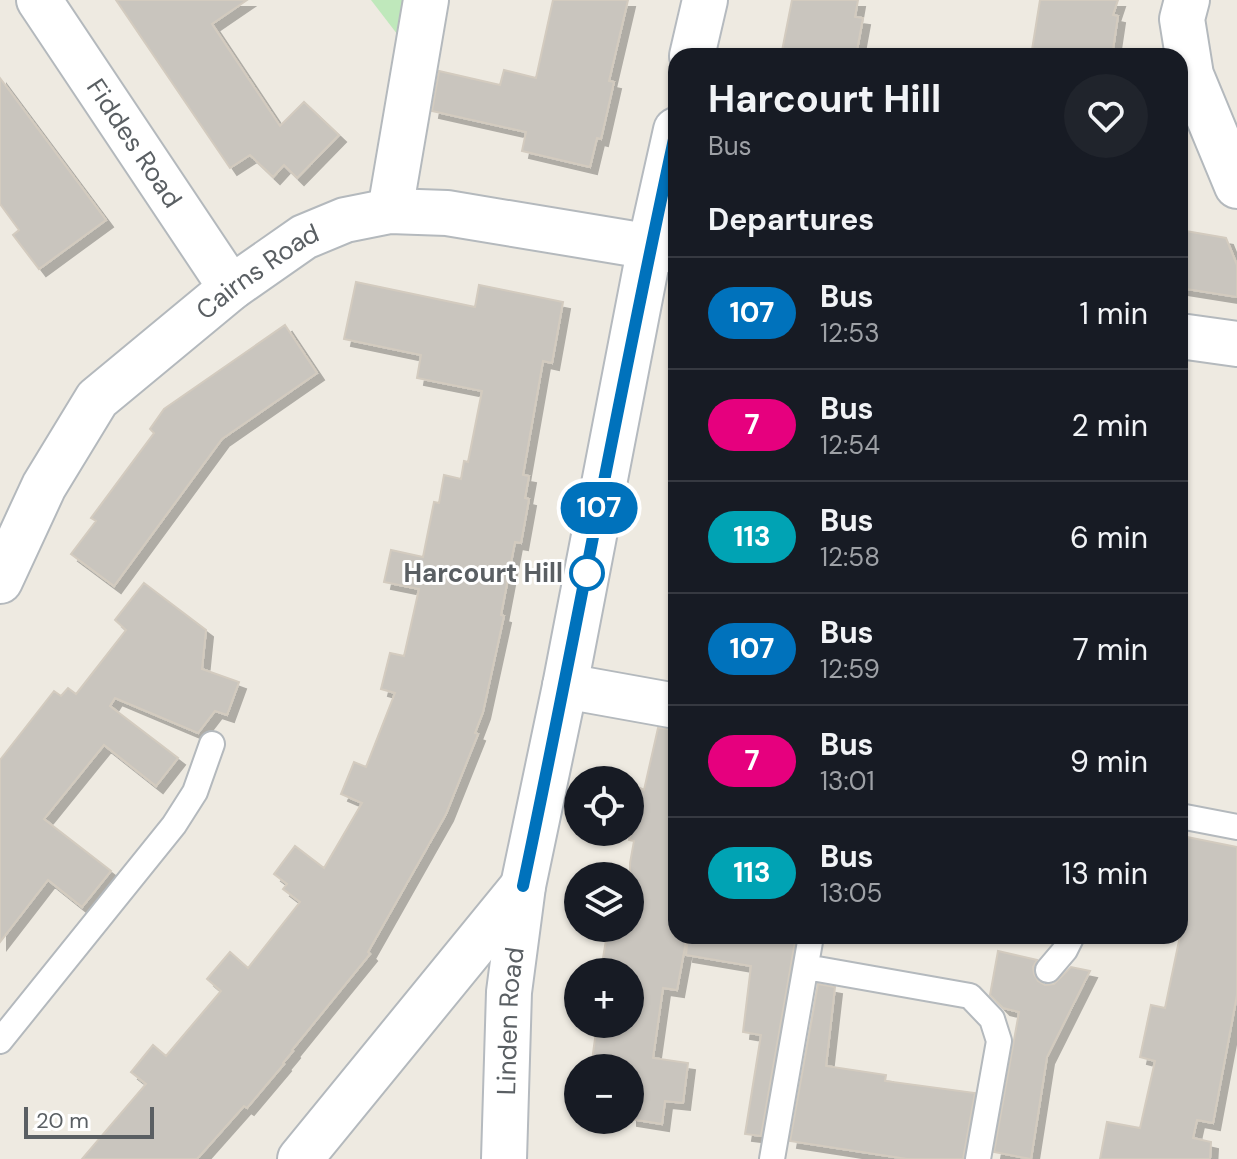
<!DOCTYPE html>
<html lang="en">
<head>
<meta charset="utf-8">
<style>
	body { margin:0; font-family:"DM Sans",sans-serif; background:#20242c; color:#f1f3f6; height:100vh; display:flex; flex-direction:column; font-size:30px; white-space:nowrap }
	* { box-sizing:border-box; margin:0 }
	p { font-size:26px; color:#9ea1a6 }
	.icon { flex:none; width:44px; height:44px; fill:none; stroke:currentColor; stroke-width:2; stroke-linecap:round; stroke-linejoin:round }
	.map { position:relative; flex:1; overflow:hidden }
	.side { position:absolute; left:668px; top:48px; width:520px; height:896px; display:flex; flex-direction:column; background:#171b24; border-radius:24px; box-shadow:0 2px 6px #0004 }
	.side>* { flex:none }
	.badge { padding:0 16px; border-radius:26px; font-size:28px; line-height:52px }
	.buttons { position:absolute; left:564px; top:766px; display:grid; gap:16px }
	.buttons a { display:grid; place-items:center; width:80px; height:80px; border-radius:50%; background:#171b24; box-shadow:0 2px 6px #0004; font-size:40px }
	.scale { position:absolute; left:24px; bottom:20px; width:130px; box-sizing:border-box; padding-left:8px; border:4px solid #5a5f63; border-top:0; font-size:22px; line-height:28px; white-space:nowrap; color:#5a5f63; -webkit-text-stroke:6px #fff; paint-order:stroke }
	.map>.badge { position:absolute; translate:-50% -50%; box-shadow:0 0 0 4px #fff }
	h2 { padding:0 40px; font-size:30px; line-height:72px }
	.round { display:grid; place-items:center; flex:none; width:84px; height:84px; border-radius:42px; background:#20242c }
	.headline { display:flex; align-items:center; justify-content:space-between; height:136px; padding:0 40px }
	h1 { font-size:38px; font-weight:700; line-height:60px }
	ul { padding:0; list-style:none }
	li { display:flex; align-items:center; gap:24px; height:112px; padding:0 40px; border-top:2px solid #363941 }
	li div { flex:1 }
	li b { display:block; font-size:30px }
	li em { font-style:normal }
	li .badge { min-width:88px; font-weight:700; text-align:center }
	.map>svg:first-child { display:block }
	.green { fill:#bfe8bb }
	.building { fill:#c9c5be; stroke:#d3cbbf; stroke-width:2; filter:url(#shadow) }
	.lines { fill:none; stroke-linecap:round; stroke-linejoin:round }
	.service-casing { stroke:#b4b9bd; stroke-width:28 }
	.minor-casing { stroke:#b4b9bd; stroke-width:48 }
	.secondary-casing { stroke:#b5babf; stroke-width:48 }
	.service { stroke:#fff; stroke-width:24 }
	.minor { stroke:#fff; stroke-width:44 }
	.secondary { stroke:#fff; stroke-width:44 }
	.line-casing { stroke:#fff; stroke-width:18 }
	.line { stroke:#0072bc; stroke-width:12 }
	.stop-dot { fill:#fff; stroke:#0072bc; stroke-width:4 }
	.labels { text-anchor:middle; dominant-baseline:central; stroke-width:6; stroke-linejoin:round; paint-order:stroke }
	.street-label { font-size:26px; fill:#5a5f63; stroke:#fff }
	.stop-label { font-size:26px; font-weight:bold; fill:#5a5f63; stroke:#fff; text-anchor:end }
</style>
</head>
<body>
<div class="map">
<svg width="1237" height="1159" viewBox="0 0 1237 1159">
	<defs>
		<filter id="shadow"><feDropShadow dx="7" dy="7" stdDeviation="0" flood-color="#0004"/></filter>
	</defs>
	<rect width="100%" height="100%" fill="#eeeae1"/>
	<path class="green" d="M371 0H411L404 43Z"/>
	<path class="building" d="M116 0H247L212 24 280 126 304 102 339 135 297 178 284 165 273 177 250 155 230 168Z
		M553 0H628L609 81 614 82 601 139 597 138 590 167 522 151 526 132 432 111 439 71 500 85 504 70 536 78Z
		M792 0H858L855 17 863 18 856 56H781Z
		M1040 0H1118L1113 15 1118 16 1112 56H1031Z
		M0 78 106 220 39 269 13 235 19 230 0 204Z
		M1180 230 1226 238 1237 265V297L1180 288Z
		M356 282 475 307 479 285 563 302 552 363 543 361 523 475 529 476 525 498 529 499 521 543 515 542 501 615 504 616 483 712 475 733 478 734 446 814 368 952 370 954 292 1050 293 1051 283 1063 284 1064 247 1108 244 1106 197 1159H82L146 1084 131 1072 153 1045 166 1056 221 991 207 979 230 952 248 968 300 902 283 889 287 884 274 874 295 846 324 868 362 803 341 794 354 762 366 767 395 693 381 689 390 653 404 656 419 589 384 582 391 550 423 557 434 502 439 503 444 475 461 479 464 461 468 462 482 391 417 378 421 355 344 339Z
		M285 325 317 373 222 439 114 586 71 554 96 521 91 518 154 433 150 429 164 409Z
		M144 583 206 630 202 669 239 682 227 715 215 711 198 733 115 698 110 706 178 758 156 786 104 745 44 819 111 871 82 907 48 880 0 942V760L54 691 61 696 68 688 76 694 126 630 115 620Z
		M658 728 676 730V936H687L677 990 663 988 653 1058 688 1063 683 1103 665 1101 662 1124 630 1119V1068H591L597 1024H630V972H604L601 970 608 928H630V863L634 841 629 840 640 788 644 790Z
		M1187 837 1237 847V995L1213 1123 1197 1120 1193 1138 1211 1142 1210 1159H1100L1107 1122 1140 1128 1155 1061 1140 1057 1151 1005 1165 1008 1180 936V870Z
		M688 936H796L761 1136 745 1134 761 1035 743 1032 751 966 686 955Z
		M998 951 1037 960 1033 967 1034 974 1038 981 1045 985 1054 984 1071 967 1090 971 1047 1057 1031 1159 994 1152 1019 1012 1003 1008 990 995Z
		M818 984 835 987 826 1066 886 1075 885 1081 975 1093 963 1159H907L790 1141Z"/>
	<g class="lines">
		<g class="service-casing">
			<path id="service" d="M1180 816 1237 827
				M806 967 970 996 992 1019 999 1041 978 1159
				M1048 970 1065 950 1072 936
				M0 1041 174 825 195 792 212 744
				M772 1159 811 936"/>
		</g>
		<g class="minor-casing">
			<g id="minor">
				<path id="s1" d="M39 0 231 288"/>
				<path d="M1187 0 1182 19 1191 75 1237 186"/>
				<path d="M390 211 426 0"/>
				<path d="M1180 336 1237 344"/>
				<path id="s2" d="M0 581 44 486 97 399 231 288 304 237 345 220 390 211 447 213 676 251"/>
				<path d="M565 686 676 706"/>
				<path d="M300 1159 523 886"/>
			</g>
		</g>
		<g class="secondary-casing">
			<g id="secondary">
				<path d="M692 56 705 0"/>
				<path id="s3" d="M504 1159 509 992 523 886 565 686 650 246 676 130"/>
			</g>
		</g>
		<use href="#service" class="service"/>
		<use href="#minor" class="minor"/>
		<use href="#secondary" class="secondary"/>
	</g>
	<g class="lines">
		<g class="line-casing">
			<path id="line" d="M523 886C576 634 621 381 676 130"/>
		</g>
		<use href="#line" class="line"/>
	</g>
	<circle class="stop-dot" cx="587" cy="573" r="16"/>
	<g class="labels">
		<g class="street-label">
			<text stroke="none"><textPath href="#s1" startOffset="172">Fiddes Road</textPath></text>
			<text stroke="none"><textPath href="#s2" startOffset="412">Cairns Road</textPath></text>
			<text stroke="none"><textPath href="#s3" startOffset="138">Linden Road</textPath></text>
		</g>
		<g class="stop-label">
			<text x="563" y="573">Harcourt Hill</text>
		</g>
	</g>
</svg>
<div class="buttons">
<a><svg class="icon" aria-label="locate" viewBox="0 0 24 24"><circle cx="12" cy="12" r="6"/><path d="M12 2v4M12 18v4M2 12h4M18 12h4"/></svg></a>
<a><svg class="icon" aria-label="layers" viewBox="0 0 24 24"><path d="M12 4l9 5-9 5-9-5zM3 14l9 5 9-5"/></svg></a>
<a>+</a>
<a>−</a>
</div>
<div class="scale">20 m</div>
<b class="badge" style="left:599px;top:508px;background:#0072bc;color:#fff">107</b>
<section class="side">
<div class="headline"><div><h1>Harcourt Hill</h1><p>Bus</p></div><a class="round"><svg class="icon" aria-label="heart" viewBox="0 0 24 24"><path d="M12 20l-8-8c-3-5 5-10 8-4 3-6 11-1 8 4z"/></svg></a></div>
<h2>Departures</h2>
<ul>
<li><span class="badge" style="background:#0072bc;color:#fff">107</span><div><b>Bus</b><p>12:53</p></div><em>1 min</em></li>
<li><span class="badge" style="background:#e6007e;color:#fff">7</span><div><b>Bus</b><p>12:54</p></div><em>2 min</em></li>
<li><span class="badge" style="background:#00a3b4;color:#fff">113</span><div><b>Bus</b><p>12:58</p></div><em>6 min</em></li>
<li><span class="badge" style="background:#0072bc;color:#fff">107</span><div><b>Bus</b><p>12:59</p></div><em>7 min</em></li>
<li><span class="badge" style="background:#e6007e;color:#fff">7</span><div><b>Bus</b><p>13:01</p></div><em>9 min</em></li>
<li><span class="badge" style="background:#00a3b4;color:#fff">113</span><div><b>Bus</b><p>13:05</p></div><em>13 min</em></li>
</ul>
</section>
</div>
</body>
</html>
